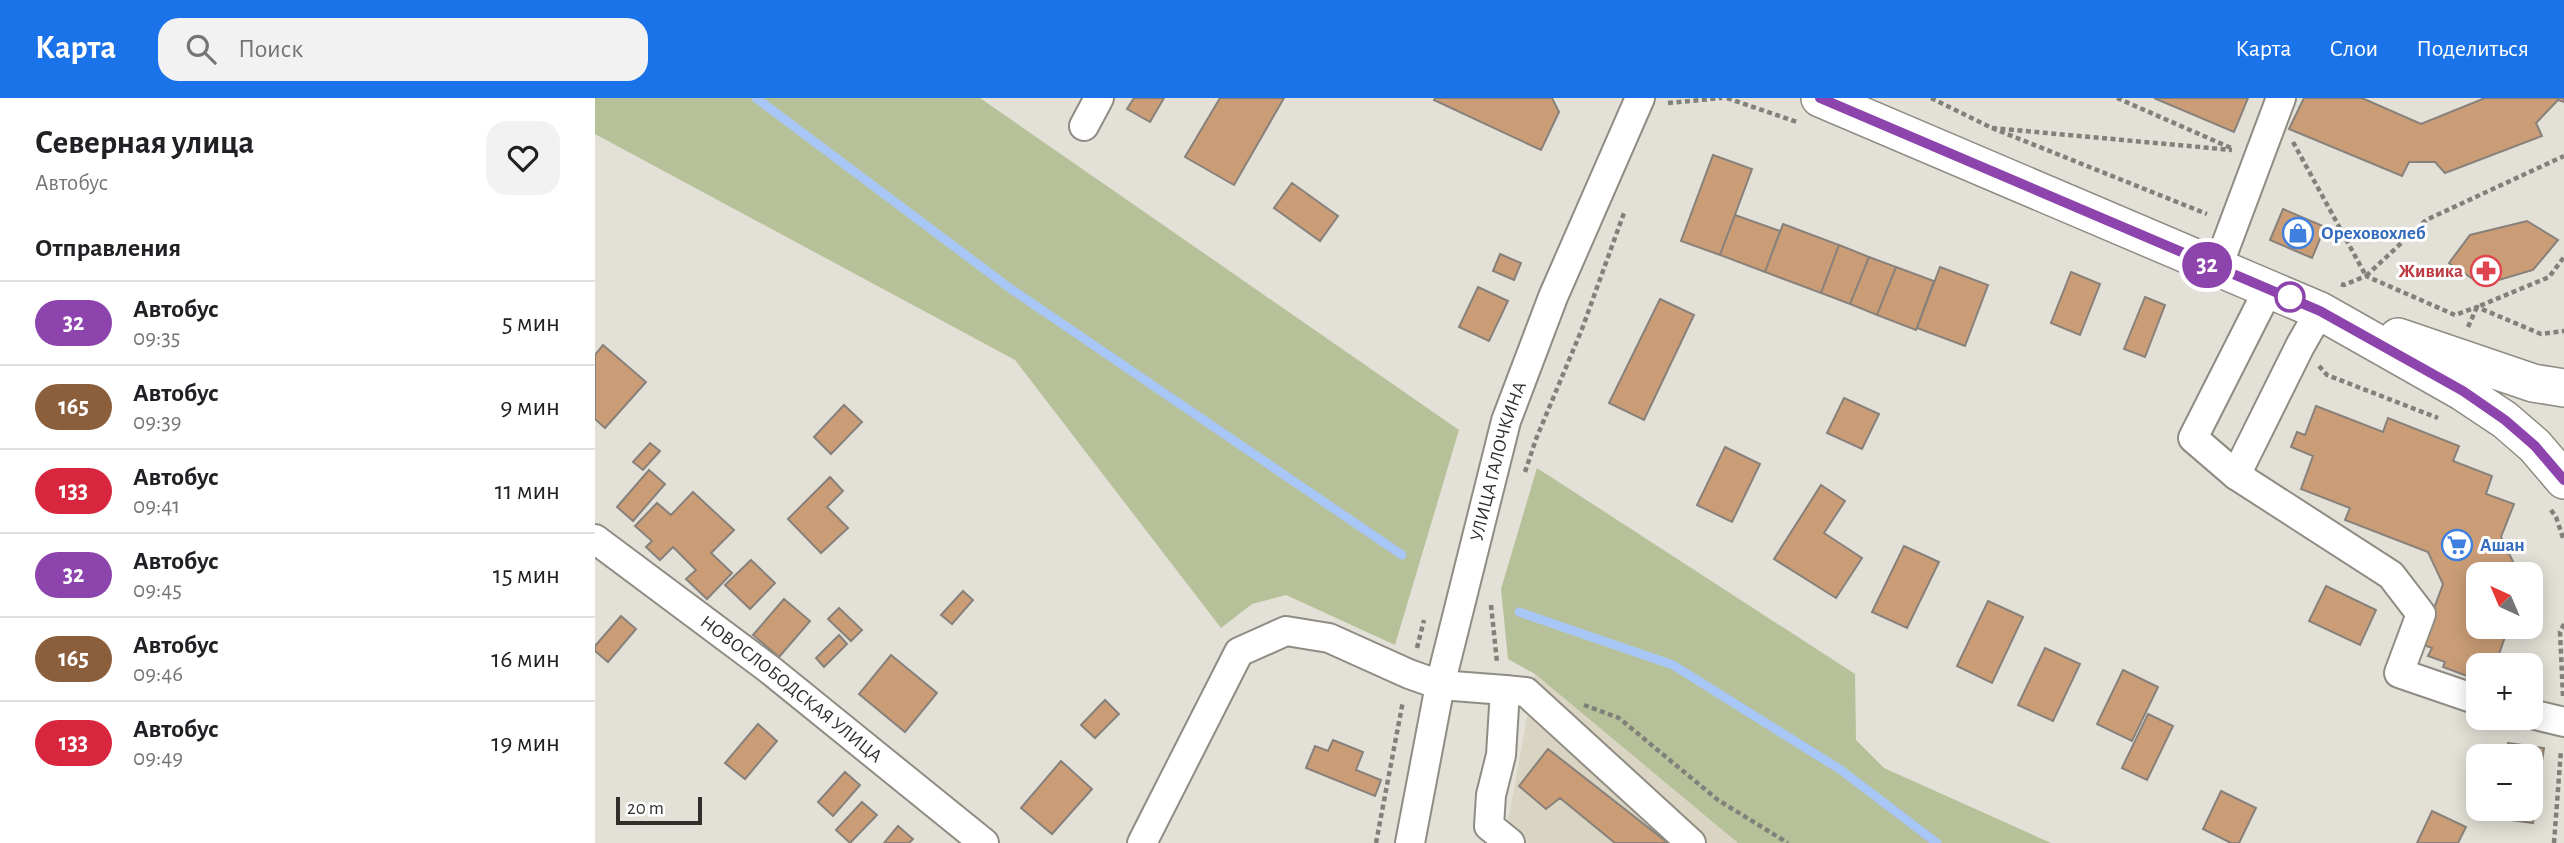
<!DOCTYPE html>
<html lang="ru">
<head>
<meta charset="utf-8">
<style>
	body { margin:0; font-family:"Alegreya Sans",sans-serif; background:#f2f2f2; color:#202124; height:100vh; display:flex; flex-direction:column; font-size:26px; white-space:nowrap }
	* { box-sizing:border-box; margin:0 }
	p { font-size:23px; color:#757577 }
	.icon { flex:none; width:38px; height:38px; fill:none; stroke:currentColor; stroke-width:2; stroke-linecap:round; stroke-linejoin:round }
	.map { position:relative; flex:1; overflow:hidden }
	.side { display:flex; flex-direction:column; background:#fff; width:595px }
	.side>* { flex:none }
	.badge { padding:0 14px; border-radius:23px; font-size:24px; line-height:46px }
	.needle { width:46px; rotate:316deg }
	.buttons { position:absolute; left:1871px; top:464px; display:grid; gap:14px }
	.buttons a { display:grid; place-items:center; width:77px; height:77px; border-radius:14px; background:#fff; box-shadow:0 4px 18px #0003; font-size:35px }
	.scale { position:absolute; left:21px; bottom:18px; width:86px; box-sizing:border-box; padding-left:7px; border:4px solid #302f2c; border-top:0; font-size:19px; line-height:24px; white-space:nowrap; color:#302f2c; -webkit-text-stroke:5px #fff; paint-order:stroke }
	.map>.badge { position:absolute; translate:-50% -50%; box-shadow:0 0 0 4px #fff }
	h2 { padding:0 35px; font-size:26px; line-height:63px }
	.round { display:grid; place-items:center; flex:none; width:74px; height:74px; border-radius:21px; background:#f2f2f2 }
	.overview { display:flex; align-items:center; justify-content:space-between; height:119px; padding:0 35px }
	h1 { font-size:33px; font-weight:700; line-height:52px }
	ul { padding:0; list-style:none }
	li { display:flex; align-items:center; gap:21px; height:84px; padding:0 35px; border-top:2px solid #e0e0e0 }
	li div { flex:1 }
	li b { display:block; font-size:26px }
	li em { font-style:normal }
	li .badge { min-width:77px; font-weight:700; text-align:center }
	header { display:flex; align-items:center; gap:42px; box-sizing:border-box; height:98px; padding:0 35px; background:#1a73e8; color:#fff }
	header strong { font-size:33px }
	nav { display:flex; gap:38px; margin-inline-start:auto; font-size:24px }
	.search { width:490px; height:63px; background:#f2f2f2; display:flex; align-items:center; gap:18px; box-sizing:border-box; padding:0 24px; border-radius:21px; color:#757577; font-size:26px }
	main { display:flex; flex:1; min-height:0 }
	.map>svg:first-child { display:block }
	.built { fill:#dad4c3 }
	.green { fill:#b7c199 }
	.lines { fill:none; stroke-linecap:round; stroke-linejoin:round }
	.stream { stroke:#a8c6f6; stroke-width:9 }
	.building { fill:#ca9d76; stroke:#88817b; stroke-width:2 }
	.minor-casing { stroke:#8f8c83; stroke-width:32 }
	.major-casing { stroke:#8f8c83; stroke-width:40 }
	.path { stroke:#82807b; stroke-width:4.5; stroke-dasharray:5 3.5; stroke-linecap:butt }
	.minor { stroke:#fff; stroke-width:28 }
	.major { stroke:#fff; stroke-width:37 }
	.line-casing { stroke:#fff; stroke-width:16 }
	.line { stroke:#8e44ad; stroke-width:10 }
	.stop-dot { fill:#fff; stroke:#8e44ad; stroke-width:3.5 }
	.labels { text-anchor:middle; dominant-baseline:central; stroke-width:6; stroke-linejoin:round; paint-order:stroke }
	.shop-label { font-size:19px; font-weight:bold; fill:#366cbe; stroke:#fff; text-anchor:start }
	.health-label { font-size:19px; font-weight:bold; fill:#be3a42; stroke:#fff; text-anchor:end }
	.street-label { font-size:19px; fill:#302f2c; stroke:#fff }
</style>
</head>
<body>
<header>
<strong>Карта</strong>
<div class="search"><svg class="icon" aria-label="search" viewBox="0 0 24 24"><circle cx="10" cy="10" r="6"/><path d="M15 15l6 6"/></svg>Поиск</div>
<nav><a>Карта</a><a>Слои</a><a>Поделиться</a></nav>
</header>
<main>
<section class="side">
<div class="overview"><div><h1>Северная улица</h1><p>Автобус</p></div><a class="round"><svg class="icon" aria-label="heart" viewBox="0 0 24 24"><path d="M12 20l-8-8c-3-5 5-10 8-4 3-6 11-1 8 4z"/></svg></a></div>
<h2>Отправления</h2>
<ul>
<li><span class="badge" style="background:#8e44ad;color:#fff">32</span><div><b>Автобус</b><p>09:35</p></div><em>5 мин</em></li>
<li><span class="badge" style="background:#8b5e3c;color:#fff">165</span><div><b>Автобус</b><p>09:39</p></div><em>9 мин</em></li>
<li><span class="badge" style="background:#d7263d;color:#fff">133</span><div><b>Автобус</b><p>09:41</p></div><em>11 мин</em></li>
<li><span class="badge" style="background:#8e44ad;color:#fff">32</span><div><b>Автобус</b><p>09:45</p></div><em>15 мин</em></li>
<li><span class="badge" style="background:#8b5e3c;color:#fff">165</span><div><b>Автобус</b><p>09:46</p></div><em>16 мин</em></li>
<li><span class="badge" style="background:#d7263d;color:#fff">133</span><div><b>Автобус</b><p>09:49</p></div><em>19 мин</em></li>
</ul>
</section>
<div class="map">
<svg width="1969" height="745" viewBox="0 0 1969 745">
	<rect width="100%" height="100%" fill="#e3e0d7"/>
	<path class="built" d="M940 576 1143 745H909Z"/>
	<path class="green" d="M0 0H385L864 332 800 547 691 497 657 506 626 530 420 262 0 36Z
		M942 370 1260 576 1261 642 1289 670 1456 745H1143L940 576 913 561 906 491Z"/>
	<g class="lines">
		<path class="stream" d="M161 0 416 191 807 457
			M924 514 1078 567 1246 672 1342 745"/>
	</g>
	<path class="building" d="M539 0H569L555 24 532 11Z
		M625 0H689L639 87 590 59Z
		M840 0H957L964 14 946 52 839 2Z
		M1559 0H1653L1639 34Z
		M1709 0H1767L1826 26 1890 0H1969V4L1963 2 1941 25 1947 38 1850 75 1840 64H1814L1807 78 1694 31Z
		M1118 57 1157 71 1125 157 1086 143Z
		M697 85 743 118 725 143 679 110Z
		M1688 111 1730 129 1717 160 1675 142Z
		M1140 117 1185 133 1170 174 1125 157Z
		M1932 123 1963 142 1938 172 1887 187 1854 165 1875 137Z
		M1188 126 1244 147 1226 195 1170 174Z
		M1244 147 1274 159 1255 206 1226 195Z
		M905 156 926 165 919 182 898 173Z
		M1274 159 1301 169 1282 217 1255 206Z
		M1301 169 1339 183 1321 232 1282 217Z
		M1345 169 1393 187 1370 248 1322 230Z
		M1476 174 1505 186 1485 237 1456 225Z
		M883 189 913 203 894 243 864 229Z
		M1550 199 1570 207 1550 259 1529 251Z
		M1065 201 1099 217 1049 322 1014 305Z
		M8 247 51 284 10 330 0 321V257Z
		M1249 300 1284 316 1267 351 1232 335Z
		M249 307 267 324 236 356 219 339Z
		M1721 308 1788 334 1793 320 1864 348 1858 363 1897 378 1891 396 1919 406 1906 439 1924 476H1883V528H1914L1900 567H1883V582L1848 569 1850 564 1833 558 1837 550 1826 546 1848 486 1833 454 1750 422 1755 410 1706 391 1718 358 1696 349 1702 334 1710 337Z
		M55 345 65 353 48 372 38 364Z
		M1130 349 1165 366 1137 424 1102 407Z
		M54 372 70 386 38 423 22 409Z
		M235 379 248 393 232 409 253 430 226 455 193 421Z
		M1226 387 1250 403 1229 435 1267 460 1241 500 1179 461Z
		M98 394 139 432 116 455 137 475 112 501 91 481 101 472 78 449 65 462 51 449 57 443 40 428 62 405 76 417Z
		M1309 448 1344 464 1312 530 1277 514Z
		M156 462 180 485 155 511 130 487Z
		M1731 488 1781 512 1765 547 1714 523Z
		M368 493 378 502 357 526 346 517Z
		M189 501 215 523 184 559 158 537Z
		M1393 503 1428 519 1397 585 1362 568Z
		M244 510 267 532 256 543 233 521Z
		M26 518 41 531 13 564 0 553V548Z
		M244 537 252 546 229 569 221 560Z
		M1450 550 1485 566 1458 623 1423 607Z
		M296 557 342 595 310 634 264 596Z
		M1528 572 1563 589 1537 643 1502 626Z
		M510 602 524 616 500 640 486 627Z
		M1553 616 1578 628 1552 682 1527 670Z
		M163 626 182 643 150 681 130 665Z
		M738 642 768 654 761 672 786 682 780 698 711 670 720 648 733 653Z
		M1913 645 1949 650 1938 725 1902 720 1904 710H1936V658H1911Z
		M953 651 1073 745H1020L965 700 951 711 924 688Z
		M466 663 497 691 457 736 426 710Z
		M250 674 265 687 238 718 223 704Z
		M1626 693 1661 710 1644 745H1636L1608 731Z
		M267 704 282 717 255 745 241 732Z
		M1837 713 1871 729 1863 745H1822Z
		M303 728 318 741 314 745H289Z"/>
	<g class="lines">
		<g class="minor-casing">
			<g id="minor">
				<path d="M489 28 504 0"/>
				<path d="M1622 171 1686 0"/>
				<path d="M1674 190 1598 340 1641 377 1796 477 1826 516 1804 575 1883 602"/>
				<path d="M1641 377 1705 248 1725 213"/>
				<path id="s1" d="M0 441 174 571 389 745"/>
				<path d="M910 592 931 594 1096 745"/>
				<path d="M1936 616 1969 624"/>
				<path d="M547 745 644 554 691 533 734 540 814 576 845 587 910 592 906 657 896 697 894 728 915 745"/>
				<path id="s2" d="M815 745 845 587 911 323 958 199 1045 0"/>
			</g>
		</g>
		<g class="major-casing">
			<path id="major" d="M1225 0 1725 213 1868 294 1910 322 1940 348 1969 382
				M1803 239 1938 285 1969 290"/>
		</g>
		<path class="path" d="M1132 0 1202 24
			M1336 0 1397 30 1612 116
			M1522 0 1636 50
			M1073 5 1127 0
			M1397 30 1637 52
			M1698 44 1771 178 1831 122 1969 58
			M1746 186 1749 187 1771 178 1860 217 1882 209 1946 236 1969 233
			M1873 229 1882 209 1954 179 1969 159
			M1724 268 1732 277 1843 320
			M930 374 941 341 987 231 1029 115
			M1956 412 1961 419 1969 443
			M896 507 902 564
			M822 550 829 522
			M1968 598 1965 534 1969 526
			M989 607 1024 620 1123 702 1193 745
			M781 745 808 603
			M1959 745 1966 652"/>
		<use href="#minor" class="minor"/>
		<use href="#major" class="major"/>
	</g>
	<g class="lines">
		<g class="line-casing">
			<path id="line" d="M1225 0 1725 213 1868 293 1910 322 1940 348 1969 382"/>
		</g>
		<use href="#line" class="line"/>
	</g>
	<defs>
		<g id="shop-ring" transform="scale(1.575)"><circle r="9.5" fill="#fff" stroke="#3f7fe0" stroke-width="1.5"/><path d="M-5-2.5h2.3a2.7 3.5 0 0 1 5.4 0H5L5.5 6h-11ZM-1.5-2.5h3a1.5 2.3 0 0 0-3 0Z" fill="#3f7fe0"/></g>
		<g id="pharmacy-ring" transform="scale(1.575)"><circle r="9.5" fill="#fff" stroke="#e0444e" stroke-width="1.5"/><path d="M-2-6h4v4h4v4h-4v4h-4v-4h-4v-4h4Z" fill="#e0444e"/></g>
		<g id="supermarket-ring" transform="scale(1.575)"><circle r="9.5" fill="#fff" stroke="#3f7fe0" stroke-width="1.5"/><path d="M-6-5.5h2.5l.6 2H6L4.5 2H-2.5L-4.4-4H-6ZM-1.5 3.2a1.3 1.3 0 1 0 .1 0ZM3 3.2a1.3 1.3 0 1 0 .1 0Z" fill="#3f7fe0"/></g>
	</defs>
	<g fill-rule="evenodd">
		<use href="#shop-ring" x="1703" y="135"/>
		<use href="#pharmacy-ring" x="1891" y="173"/>
		<use href="#supermarket-ring" x="1862" y="447"/>
	</g>
	<circle class="stop-dot" cx="1695" cy="199" r="14"/>
	<g class="labels">
		<g class="shop-label">
			<text x="1726" y="135">Ореховохлеб</text>
			<text x="1885" y="447">Ашан</text>
		</g>
		<g class="health-label">
			<text x="1868" y="173">Живика</text>
		</g>
		<g class="street-label">
			<text stroke="none"><textPath href="#s2" startOffset="392">УЛИЦА ГАЛОЧКИНА</textPath></text>
			<text stroke="none"><textPath href="#s1" startOffset="247">НОВОСЛОБОДСКАЯ УЛИЦА</textPath></text>
		</g>
	</g>
</svg>
<div class="buttons">
<a><svg class="needle" viewBox="-14 -14 28 28"><path d="M0-13l5 13h-10z" fill="#e53935"/><path d="M0 13l5-13h-10z" fill="#757577"/></svg></a>
<a>+</a>
<a>−</a>
</div>
<div class="scale">20 m</div>
<b class="badge" style="left:1612px;top:167px;background:#8e44ad;color:#fff">32</b>
</div>
</main>
</body>
</html>
